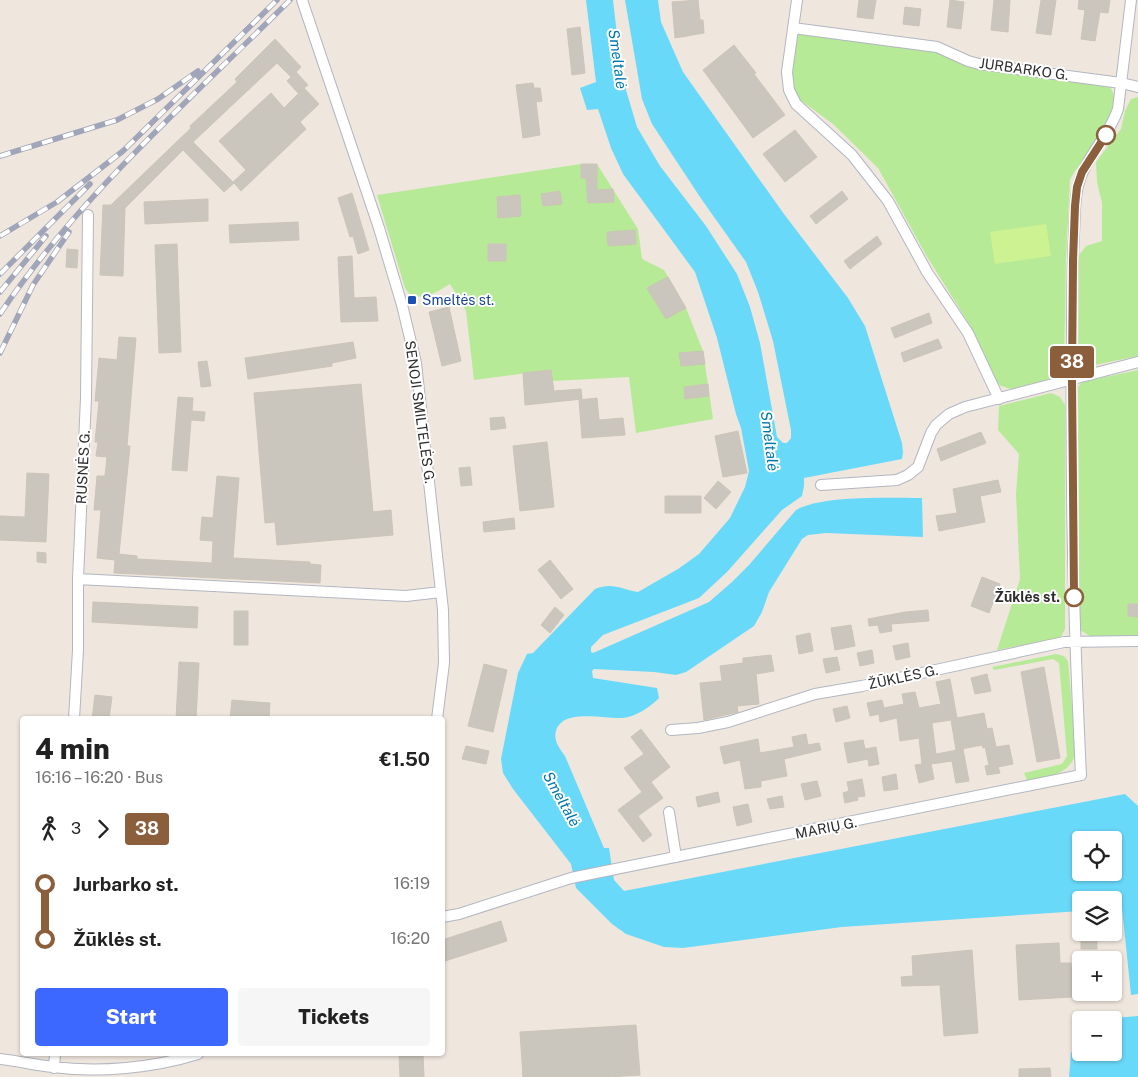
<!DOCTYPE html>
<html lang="en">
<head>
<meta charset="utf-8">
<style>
	body { margin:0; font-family:"Public Sans",sans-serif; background:#f6f6f6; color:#222; height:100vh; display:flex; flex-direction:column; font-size:19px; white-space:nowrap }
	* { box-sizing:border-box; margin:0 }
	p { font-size:16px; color:#767676 }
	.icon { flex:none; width:28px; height:28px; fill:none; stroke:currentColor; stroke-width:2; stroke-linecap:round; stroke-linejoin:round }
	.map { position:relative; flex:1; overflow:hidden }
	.panel { position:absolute; left:20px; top:716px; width:425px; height:340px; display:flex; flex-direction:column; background:#fff; border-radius:5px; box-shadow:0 1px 4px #0004 }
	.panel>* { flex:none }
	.badge { padding:0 10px; border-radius:4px; font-size:18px; line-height:32px }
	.controls { position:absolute; left:1072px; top:831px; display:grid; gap:10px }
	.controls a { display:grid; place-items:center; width:50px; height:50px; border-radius:5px; background:#fff; box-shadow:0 1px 4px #0004; font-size:25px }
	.map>.badge { position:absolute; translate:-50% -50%; box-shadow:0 0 0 2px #fff }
	.legs { display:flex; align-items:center; gap:8px; height:55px; padding:0 15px; font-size:16px }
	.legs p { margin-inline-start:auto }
	.summary { display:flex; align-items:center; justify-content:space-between; height:85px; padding:0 15px }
	h1 { font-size:28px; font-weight:800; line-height:38px }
	.action { display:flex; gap:10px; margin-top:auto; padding:10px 15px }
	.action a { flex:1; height:58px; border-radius:5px; background:#3c68ff; color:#fff; font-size:20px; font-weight:800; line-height:58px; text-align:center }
	.action a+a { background:#f6f6f6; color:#222 }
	ul { padding:0 15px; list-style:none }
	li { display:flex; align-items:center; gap:18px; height:55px; font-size:19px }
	li i { display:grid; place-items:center; width:8px; height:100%; margin:0 6px; background:currentColor }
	li i::after { content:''; width:12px; height:12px; margin:-6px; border:4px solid; border-radius:50%; background:#fff }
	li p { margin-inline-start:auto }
	li:first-child i { background:linear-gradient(#0000 50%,currentColor 0) }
	li:last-child i { background:linear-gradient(currentColor 50%,#0000 0) }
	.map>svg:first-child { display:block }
	.green { fill:#b6ea97 }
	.pitch { fill:#cdf292 }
	.water { fill:#69d9f9; fill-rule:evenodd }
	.building { fill:#cbc6bd; stroke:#cbc4b7; fill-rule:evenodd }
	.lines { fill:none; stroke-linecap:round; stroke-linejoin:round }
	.street-casing { stroke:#b2b6c1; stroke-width:12 }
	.street { stroke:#fff; stroke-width:10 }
	.rail-casing { stroke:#a0a5b9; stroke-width:5.5 }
	.rail { stroke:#fff; stroke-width:4; stroke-dasharray:11; stroke-linecap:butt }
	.line-1-casing { stroke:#fff; stroke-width:11 }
	.line-1 { stroke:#8b5e3c; stroke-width:8 }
	.stop-1-dot { fill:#fff; stroke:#8b5e3c; stroke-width:2.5 }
	.transit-dot { fill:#1a4fb4; stroke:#fff; stroke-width:2 }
	.labels { text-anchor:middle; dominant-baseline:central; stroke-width:4; stroke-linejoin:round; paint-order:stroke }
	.street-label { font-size:14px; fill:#2d2d2d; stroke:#fff }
	.transit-label { font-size:14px; fill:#164399; stroke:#fff; text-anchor:start }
	.stop-label { font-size:14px; font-weight:bold; fill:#2d2d2d; stroke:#fff; text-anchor:end }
	.water-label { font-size:15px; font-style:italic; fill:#0178ac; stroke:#fff }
</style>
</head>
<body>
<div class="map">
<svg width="1138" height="1077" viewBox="0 0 1138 1077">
	<rect width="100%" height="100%" fill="#efe7de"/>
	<path class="green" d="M796 33 939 52 1109 86C1130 109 1080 159 1070 180L1066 258 1064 369 1060 376 1011 389 1001 386 995 381 971 327 926 255 878 168 833 124 795 96 790 74Z
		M1138 97V356L1085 367 1080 366 1078 362 1079 255 1086 246 1102 241V203L1097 182 1096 162 1121 129 1125 111 1131 99Z
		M581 164H597L638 229 642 259 664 270 686 308 703 351 713 419 636 433 629 377 552 381 551 370 474 380 466 311 450 284C437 292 425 300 410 295L405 288 377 195Z
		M1138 370V636H1090L1080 630 1079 621 1078 387 1082 382Z
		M1051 393 1060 397 1065 405V629L1061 637 1054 639 997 650 1020 579 1016 494 1019 454 998 430 999 406Z
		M1056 654 1064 656 1068 661 1076 753C1068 777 1048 776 1027 780L1024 773 1062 764 1067 756 1059 663 1053 659 994 670 992 667Z"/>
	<path class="pitch" d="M1046 224 1051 256 995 264 990 232Z"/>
	<path class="water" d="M586 0H613L618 43 626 90 637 127 660 166 706 226 737 274 750 307 760 343 777 437 783 443H787L791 438V430L773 341 758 292 746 262 702 200 652 124 642 99 625 0H658L661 22 683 72 784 214 848 298 865 326 902 443 903 452 902 459 804 478V486L802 496 782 510 727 572 699 598 603 635 591 647V652L593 653 709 602 732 582 749 565 796 510C822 495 889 498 922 498L923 537 826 533 808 535 802 539 769 592 762 612 754 626 686 672 676 675 654 672 594 669 592 671 593 678 657 688 659 698C650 707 636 717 622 718 605 719 566 709 557 728 552 739 559 748 565 756L604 848H609L614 880 624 891 1125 794 1138 806V994L1131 995 1122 908H1114V900H1081V911L842 927 683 948 664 947 626 934 612 924 576 888 571 864 513 789 503 773 501 759 518 673 527 654 533 653 595 589C612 582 621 589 638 592L678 569 699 554 730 518 745 487 749 471 741 428 736 414 717 338 695 272 623 174 611 148 598 109 587 110 580 88 596 82ZM1081 840H1114V872H1081Z
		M1138 1016V1077H1069L1071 1053 1081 1042V1052H1114V1020L1103 1019Z"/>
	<path class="building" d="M698 0 700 20H703L704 33 675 38 672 2Z
		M859 0H876L873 19 857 17Z
		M950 0 964 2 961 29 947 27Z
		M994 0H1010L1008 32 991 30Z
		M1041 0H1056L1051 35 1036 33Z
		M1079 0H1110L1108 13 1100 12 1095 41 1081 39 1085 10 1078 9Z
		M905 7 921 9 919 26 903 24Z
		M580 27 585 73 572 75 567 29Z
		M275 39 301 67 296 72 308 85 304 88 319 104 300 122 306 129 241 191 234 183 224 192 183 150 125 208 123 276 100 275 103 205H111L191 128 190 126 237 82 235 79ZM277 63 291 77 287 81 298 93 303 89 284 108 271 93 219 141 246 170 233 182 193 142Z
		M734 45 756 73 754 74 785 115 753 138 703 70Z
		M533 83 534 88H540L542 101 536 102 540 135 523 138 516 85Z
		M795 130 817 157 785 182 763 154Z
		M581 164H597V190L613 189 614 202 588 203 586 178H581Z
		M560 191 562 204 543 206 541 194Z
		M842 191 848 199 816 224 810 216Z
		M352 193 369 250 358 254 353 236 350 237 338 198Z
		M520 195 521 216 498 218 497 197Z
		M208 199V221L145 224 144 202Z
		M298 222 299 240 230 243 229 225Z
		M635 230 636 244 608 246 607 232Z
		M877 236 882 244 850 269 844 261Z
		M177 244 181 352 159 353 155 245Z
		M488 244H506V261H488Z
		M67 249 78 250 77 268 66 267Z
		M352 256 354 298 376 297 378 321 341 322 338 257Z
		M668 277 686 308 666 319 647 288Z
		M449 307 461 361 442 366 429 312Z
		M929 313 932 323 895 338 891 328Z
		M119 337 136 338 127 446H130L119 554 137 556V559L212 563 213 541 200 540 202 517 213 518 217 476 239 478 233 558 310 562V564L321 565 320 583 114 573 115 560 97 558 101 510H94L97 476H105L107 457 96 456 98 442H95L99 401H95L99 358 117 360Z
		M938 339 942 348 904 362 901 353Z
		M353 342 356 358 332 363V366L248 379 245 358Z
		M703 351 705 364 681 366 679 353Z
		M207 361 211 386 201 387 198 362Z
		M551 370 554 391 581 389 582 399 525 405 523 373Z
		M361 384 373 512 391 510 393 535 277 545 275 522 265 523 254 393Z
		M708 384 709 396 685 399 684 387Z
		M178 397 193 398 192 411 205 412 204 421 191 420 187 471 172 470Z
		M597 398 599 420 623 418 625 435 582 438 579 400Z
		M504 417 506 428 491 430 490 418Z
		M738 431 747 473 723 477 715 436Z
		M981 432 986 443 941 461 937 449Z
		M547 442 554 507 520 511 513 446Z
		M470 467 472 485 461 486 459 468Z
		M27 473 49 474 46 542 0 540V516L25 517Z
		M998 480 1001 492 980 496 985 522 939 531 936 516 957 513 953 489Z
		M718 481 731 492 716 509 704 498Z
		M665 496H701V513H665Z
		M514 518 515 529 484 532 483 522Z
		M37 552 46 553V563L37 562Z
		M550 560 573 589 561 599 538 570Z
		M982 577 1000 584 989 613 971 606Z
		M93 602 198 607 197 628 92 622Z
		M1128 604H1138V617L1128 616Z
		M555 607 564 615 550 633 541 625Z
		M928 610 929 621 891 624 892 631 880 633 878 625 869 626 868 619 905 612Z
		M234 611H248V645H234Z
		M851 625 855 646 835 650 831 628Z
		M810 633 813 651 799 654 796 636Z
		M908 643 910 657 896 660 893 646Z
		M872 650 874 663 860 666 857 653Z
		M771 655 774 671 756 674 759 704 737 706 738 712 704 720 700 683 722 681 720 666 743 663V658Z
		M837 657 840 670 826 673 823 659Z
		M179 662 199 663 196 719H176Z
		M484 664 507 670 493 732 468 726Z
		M1044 667 1060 758 1037 762 1021 672Z
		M987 674 991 691 975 694 971 678Z
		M950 679 957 718 984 713 987 729 992 728 996 747 1009 745 1013 764 998 767 1000 773 987 775 985 766 989 765 985 747 983 748 982 745 956 750 951 720 932 723 936 754 963 749 969 781 956 783 952 761 931 764 934 779 919 783 915 765 922 764 919 738 900 741 897 718 880 722 879 714 870 716 867 703 882 700 884 708 904 704 902 694 915 692 919 708 941 704 936 682Z
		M95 695 112 697 109 719H92Z
		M232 700 270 703 269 719H230Z
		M847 706 850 718 836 722 833 709Z
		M641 729 670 767 651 782 663 798 638 816 652 835 643 842 618 810 642 792 624 768 644 754 631 737Z
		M806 734 808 745 819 743 821 750 784 759 787 776 761 781V787L745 789 740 760 724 764 720 747 758 739 760 753 794 747 792 737Z
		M863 740 865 749 876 747 879 764 869 766 868 759 848 763 844 743Z
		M466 746 489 751 486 764 462 759Z
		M896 774 898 789 884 791 882 777Z
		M862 779 865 796 857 797 858 800 845 803 843 793 849 791 847 782Z
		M817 781 821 796 805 800 801 784Z
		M718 792 720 802 698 807 696 797Z
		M782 796 784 807 770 809 767 799Z
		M748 804 752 822 737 826 733 807Z
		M501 921 507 941 442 962V940Z
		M1097 938V949H1081V939Z
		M1059 943 1060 963H1071L1073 997 1019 1000 1016 945Z
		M972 950 978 1033 944 1036 940 985 902 986 901 977 913 976 912 956Z
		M636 1025 640 1075 608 1077H523L520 1032Z
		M399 1054H423L424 1077H400Z
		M1050 1068 1051 1077H1019V1069Z"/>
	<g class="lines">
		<g class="street-casing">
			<path id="street" d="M302 0 379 228 402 305 416 363 443 610 444 663 437 719
				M797 0 787 72 789 90 796 104 852 155 888 201 927 272 968 333 999 399
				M793 28 937 47 968 61 979 64 1121 83 1138 87
				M821 485 897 480 908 475 918 467 931 433 936 425 949 414 965 407 1138 362
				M78 579 406 596 441 592
				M74 719 78 650V579L86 398 88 215
				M671 730 698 728 728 722 815 694 862 686 1064 642 1138 641
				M669 812 676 857
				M442 917 459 914 571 878 1081 775C1074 632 1070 488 1072 344 1072 308 1072 271 1074 235 1075 219 1074 201 1078 186 1085 157 1109 137 1118 109L1131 0
				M0 1059C18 1061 35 1065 53 1067 99 1073 153 1068 198 1054
				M54 1068 55 1054"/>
		</g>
		<use href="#street" class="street"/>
		<g class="rail-casing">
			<path id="rail" d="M0 156 117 120 158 99 198 71
				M0 236 57 202 123 151 277 0
				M0 274 90 184
				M0 292 46 236
				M0 314C80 195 189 101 290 0
				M0 353 33 285 69 232"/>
		</g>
		<use href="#rail" class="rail"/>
	</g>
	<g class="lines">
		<g class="line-1-casing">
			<path id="line-1" d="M1074 597 1072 379 1073 261 1075 206 1077 187 1082 172 1106 135"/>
		</g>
		<use href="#line-1" class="line-1"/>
	</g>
	<g class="stop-1-dot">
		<circle cx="1106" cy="135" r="9"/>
		<circle cx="1074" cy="597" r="9"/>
	</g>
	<rect class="transit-dot" x="407" y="295" width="10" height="10" rx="2.5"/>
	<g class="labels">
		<g class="street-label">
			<text transform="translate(1024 69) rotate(8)">JURBARKO G.</text>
			<text transform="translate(420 412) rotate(82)">SENOJI SMILTELĖS G.</text>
			<text transform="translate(83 467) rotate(-87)">RUSNĖS G.</text>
			<text transform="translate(903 677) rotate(-12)">ŽŪKLĖS G.</text>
			<text transform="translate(826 828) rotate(-11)">MARIŲ G.</text>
		</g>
		<g class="transit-label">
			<text x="422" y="300">Smeltės st.</text>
		</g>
		<g class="stop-label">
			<text x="1060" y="597">Žūklės st.</text>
		</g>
		<g class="water-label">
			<text transform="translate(618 59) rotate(82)">Smeltalė</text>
			<text transform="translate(770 441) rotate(83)">Smeltalė</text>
			<text transform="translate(562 799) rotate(61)">Smeltalė</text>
		</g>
	</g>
</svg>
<div class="controls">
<a><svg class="icon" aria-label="locate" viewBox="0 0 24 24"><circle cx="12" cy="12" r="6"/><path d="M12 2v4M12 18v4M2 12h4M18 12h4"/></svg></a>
<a><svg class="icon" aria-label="layers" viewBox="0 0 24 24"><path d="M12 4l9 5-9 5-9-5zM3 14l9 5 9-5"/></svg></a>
<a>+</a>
<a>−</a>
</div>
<b class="badge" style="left:1072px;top:362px;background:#8b5e3c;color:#fff">38</b>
<section class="panel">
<div class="summary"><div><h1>4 min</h1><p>16:16 – 16:20 · Bus</p></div><b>€1.50</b></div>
<div class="legs"><svg class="icon" aria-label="walk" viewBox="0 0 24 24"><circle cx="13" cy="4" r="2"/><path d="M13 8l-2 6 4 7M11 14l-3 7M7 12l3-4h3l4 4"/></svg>3<svg class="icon" aria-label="forward" viewBox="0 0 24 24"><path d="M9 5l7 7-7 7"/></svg><b class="badge" style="background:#8b5e3c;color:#fff">38</b></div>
<ul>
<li><i style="color:#8b5e3c"></i><b>Jurbarko st.</b><p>16:19</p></li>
<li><i style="color:#8b5e3c"></i><b>Žūklės st.</b><p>16:20</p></li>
</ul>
<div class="action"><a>Start</a><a>Tickets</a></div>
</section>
</div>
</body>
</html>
